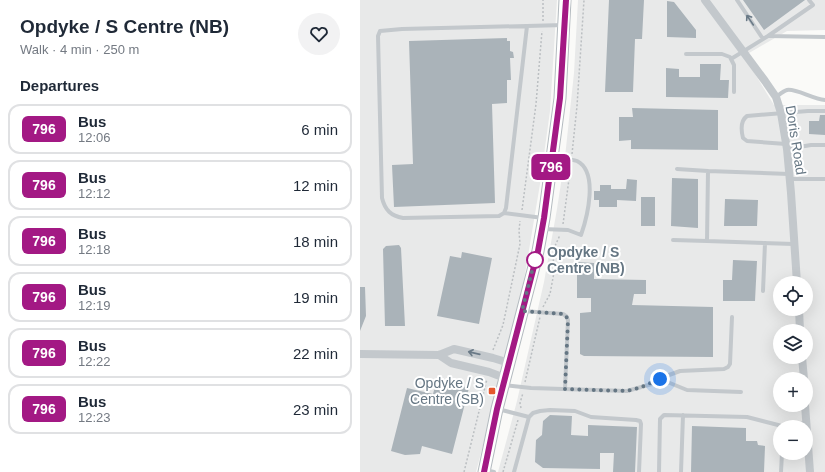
<!DOCTYPE html>
<html lang="en">
<head>
<meta charset="utf-8">
<style>
	body { margin:0; font-family:Arial,sans-serif; background:#f2f2f3; color:#1f2937; height:100vh; display:flex; flex-direction:column; font-size:15px; white-space:nowrap }
	* { box-sizing:border-box; margin:0 }
	p { font-size:13px; color:#747a83 }
	.icon { flex:none; width:22px; height:22px; fill:none; stroke:currentColor; stroke-width:2; stroke-linecap:round; stroke-linejoin:round }
	.map { position:relative; flex:1; overflow:hidden }
	.drawer { display:flex; flex-direction:column; background:#fff; width:360px }
	.drawer>* { flex:none }
	.badge { padding:0 8px; border-radius:6px; font-size:14px; line-height:26px }
	.tools { position:absolute; left:413px; top:276px; display:grid; gap:8px }
	.tools a { display:grid; place-items:center; width:40px; height:40px; border-radius:50%; background:#fff; box-shadow:0 4px 16px #0002; font-size:20px }
	.you { position:absolute; width:20px; height:20px; margin:-10px; border:3px solid #fff; border-radius:50%; background:#1a73e8; box-shadow:0 0 0 6px #1a73e833 }
	.map>.badge { position:absolute; translate:-50% -50%; box-shadow:0 0 0 2px #fff }
	h2 { padding:0 20px; font-size:15px; line-height:36px }
	.round { display:grid; place-items:center; flex:none; width:42px; height:42px; border-radius:21px; background:#f2f2f3 }
	.head { display:flex; align-items:center; justify-content:space-between; height:68px; padding:0 20px }
	h1 { font-size:19px; font-weight:700; line-height:30px }
	ul { padding:0; list-style:none }
	li { display:flex; align-items:center; gap:12px; height:50px; margin:0 8px 6px; padding:0 12px; border:2px solid #e0e1e3; border-radius:12px }
	li div { flex:1 }
	li b { display:block; font-size:15px }
	li em { font-style:normal }
	li .badge { min-width:44px; font-weight:700; text-align:center }
	main { display:flex; flex:1; min-height:0 }
	.map>svg:first-child { display:block }
	.built { fill:#e8e9e9; fill-rule:evenodd }
	.building { fill:#aab3b9 }
	.lines { fill:none; stroke-linecap:round; stroke-linejoin:round }
	.secondary-casing { stroke:#b3babf; stroke-width:13 }
	.path { stroke:#bbbfc2; stroke-width:1.5; stroke-dasharray:2 2; stroke-linecap:butt }
	.service { stroke:#c3c8cc; stroke-width:4 }
	.minor { stroke:#c3c8cc; stroke-width:8 }
	.secondary { stroke:#fff; stroke-width:11 }
	.oneway { stroke:#6a7a87 }
	.line-casing { stroke:#fff; stroke-width:9 }
	.line { stroke:#a31984; stroke-width:6 }
	.walk { stroke:#657683; stroke-width:4; stroke-dasharray:0 7.2 }
	.stop-dot { fill:#fff; stroke:#a31984; stroke-width:2 }
	.poi-dot { fill:#e4572e; stroke:#fff; stroke-width:1.5 }
	.labels { text-anchor:middle; dominant-baseline:central; stroke-width:4; stroke-linejoin:round; paint-order:stroke }
	.street-label { font-size:14px; fill:#657683; stroke:#fff }
	.stop-label { font-size:14px; font-weight:bold; fill:#657683; stroke:#fff; text-anchor:start }
	.poi-label { font-size:14px; fill:#657683; stroke:#fff; text-anchor:end }
</style>
</head>
<body>
<main>
<section class="drawer">
<div class="head"><div><h1>Opdyke / S Centre (NB)</h1><p>Walk · 4 min · 250 m</p></div><a class="round"><svg class="icon" aria-label="heart" viewBox="0 0 24 24"><path d="M12 20l-8-8c-3-5 5-10 8-4 3-6 11-1 8 4z"/></svg></a></div>
<h2>Departures</h2>
<ul>
<li><span class="badge" style="background:#a31984;color:#fff">796</span><div><b>Bus</b><p>12:06</p></div><em>6 min</em></li>
<li><span class="badge" style="background:#a31984;color:#fff">796</span><div><b>Bus</b><p>12:12</p></div><em>12 min</em></li>
<li><span class="badge" style="background:#a31984;color:#fff">796</span><div><b>Bus</b><p>12:18</p></div><em>18 min</em></li>
<li><span class="badge" style="background:#a31984;color:#fff">796</span><div><b>Bus</b><p>12:19</p></div><em>19 min</em></li>
<li><span class="badge" style="background:#a31984;color:#fff">796</span><div><b>Bus</b><p>12:22</p></div><em>22 min</em></li>
<li><span class="badge" style="background:#a31984;color:#fff">796</span><div><b>Bus</b><p>12:23</p></div><em>23 min</em></li>
</ul>
</section>
<div class="map">
<svg width="465" height="472" viewBox="0 0 465 472">
	<rect width="100%" height="100%" fill="#fafaf8"/>
	<path class="built" d="M0 0H197L190 111 180 184 165 274 153 332 116 472H0Z
		M218 0H465V30L427 31 384 56 414 105H465V472H138L157 401 184 282 197 209 205 157 214 73ZM420 283H446V309H420ZM420 331H446V357H420ZM420 379H446V405H420ZM420 427H446V453H420Z"/>
	<path class="building" d="M249 0H284L282 39H275L273 92H245Z
		M383 0H445L404 30Z
		M307 1 314 2 336 30V38L307 37Z
		M147 38V41H150V51L153 52 154 58H150L151 80H147V103L132 104 135 203 34 207 32 165 53 164 49 41Z
		M340 64H361L360 80H369L368 98 306 97V68L319 69V77H340Z
		M272 108 358 110V150L271 149V140L259 141V117H273Z
		M460 115H465V135L449 134V121H459Z
		M312 178 338 179V228L311 226Z
		M267 179 277 180 276 201 257 200V207H239V200H234V191H240V185H251V189H266Z
		M281 197H295V226H281Z
		M365 199 398 200 397 226H364Z
		M39 245 41 248 45 326H25L23 249 26 246Z
		M102 252 132 258 119 324 77 316 90 256 101 258Z
		M373 260 397 261 395 301H363V280H372Z
		M217 262 234 263V279L286 280V294H274L272 305 353 307V357L224 356 220 354V313L231 312V298H217Z
		M0 287H5L6 316 0 331Z
		M77 379 109 388 92 454 62 446 60 454 45 455 31 451 47 388 73 394Z
		M190 415 212 416 211 435 228 436V425L277 427 275 472H253L254 453H240V469L183 468 175 462 176 440 182 435 183 421Z
		M332 426 386 428V441H397L398 445 405 446 404 472H331Z"/>
	<g class="lines">
		<g class="secondary-casing">
			<path id="secondary" d="M124 472 137 409 178 251 184 218 200 98 205 0"/>
		</g>
		<path class="path" d="M183 21V0
			M212 154 217 106 224 0
			M162 210 176 104 182 31
			M203 224 211 164
			M183 307 190 294 195 267 193 259 195 246 200 235
			M133 350 143 325 160 244 159 231 160 221
			M165 382 180 317
			M161 408 160 403 163 393
			M104 472 127 379
			M143 472 158 420"/>
		<path class="service" d="M377 0 403 39
			M167 26 146 208 144 213 139 216 43 218C31 216 25 210 22 198L18 36 20 31 42 29 204 25
			M409 36 465 37
			M326 54H362L370 57 374 65V92
			M371 59 408 36 453 5 449 0
			M416 97C419 95 423 91 427 90 435 88 453 99 465 100
			M426 144 387 141 383 138C381 130 380 121 387 116L448 111H465
			M427 149 451 145H465
			M317 169 348 171
			M429 174 348 171 347 241 434 244
			M430 179H465
			M144 213 183 218
			M183 229 208 230 221 235C227 218 239 172 217 161 212 159 198 159 192 159
			M313 240 347 241
			M403 291 405 243
			M163 311 203 314 206 316 208 320 205 389
			M300 379 327 390 381 392
			M144 385 171 388 267 391 292 384 309 375 320 371 364 369 368 367 370 364 372 317
			M138 409 169 417 173 413 180 411 190 410 215 411 231 417 276 420 280 421 281 424 279 472
			M125 470 134 472
			M154 472 169 417
			M299 472 300 419 304 415 387 417 422 426 446 423
			M321 472 323 415
			M421 472 422 453"/>
		<path class="minor" d="M345 0 405 81 416 97 421 113 427 149 431 193 437 283
			M439 309 440 331
			M0 354 79 355 94 349 133 358 149 363
			M79 355 91 363 129 372 145 378
			M442 357 444 379
			M445 405 450 472"/>
		<use href="#secondary" class="secondary"/>
	</g>
	<defs><path id="oneway-shaft" d="M-6 0H5M1.5-3L5.5 0L1.5 3" fill="none" stroke-width="1.6" stroke-linecap="round" stroke-linejoin="round"/></defs>
	<g class="oneway">
		<use href="#oneway-shaft" transform="translate(390 20) rotate(-124)"/>
		<use href="#oneway-shaft" transform="translate(114 353) rotate(-167)"/>
	</g>
	<g class="lines">
		<g class="line-casing">
			<path id="line" d="M124 472 137 409 178 251 184 218 200 98 206 0"/>
		</g>
		<use href="#line" class="line"/>
		<path class="walk" d="M175 260V259L162 311 203 314 206 316 208 320 205 389 267 391 279 388 300 379"/>
	</g>
	<circle class="stop-dot" cx="175" cy="260" r="8"/>
	<rect class="poi-dot" x="128" y="387" width="8" height="8" rx="2"/>
	<g class="labels">
		<g class="street-label">
			<text transform="translate(436 140) rotate(81)">Doris Road</text>
		</g>
		<g class="stop-label">
			<text x="187" y="252">Opdyke / S<tspan x="187" dy="16">Centre (NB)</tspan></text>
		</g>
		<g class="poi-label">
			<text x="124" y="383">Opdyke / S<tspan x="124" dy="16">Centre (SB)</tspan></text>
		</g>
	</g>
</svg>
<div class="tools">
<a><svg class="icon" aria-label="locate" viewBox="0 0 24 24"><circle cx="12" cy="12" r="6"/><path d="M12 2v4M12 18v4M2 12h4M18 12h4"/></svg></a>
<a><svg class="icon" aria-label="layers" viewBox="0 0 24 24"><path d="M12 4l9 5-9 5-9-5zM3 14l9 5 9-5"/></svg></a>
<a>+</a>
<a>−</a>
</div>
<div class="you" style="left:300px;top:379px"></div>
<b class="badge" style="left:191px;top:167px;background:#a31984;color:#fff">796</b>
</div>
</main>
</body>
</html>
